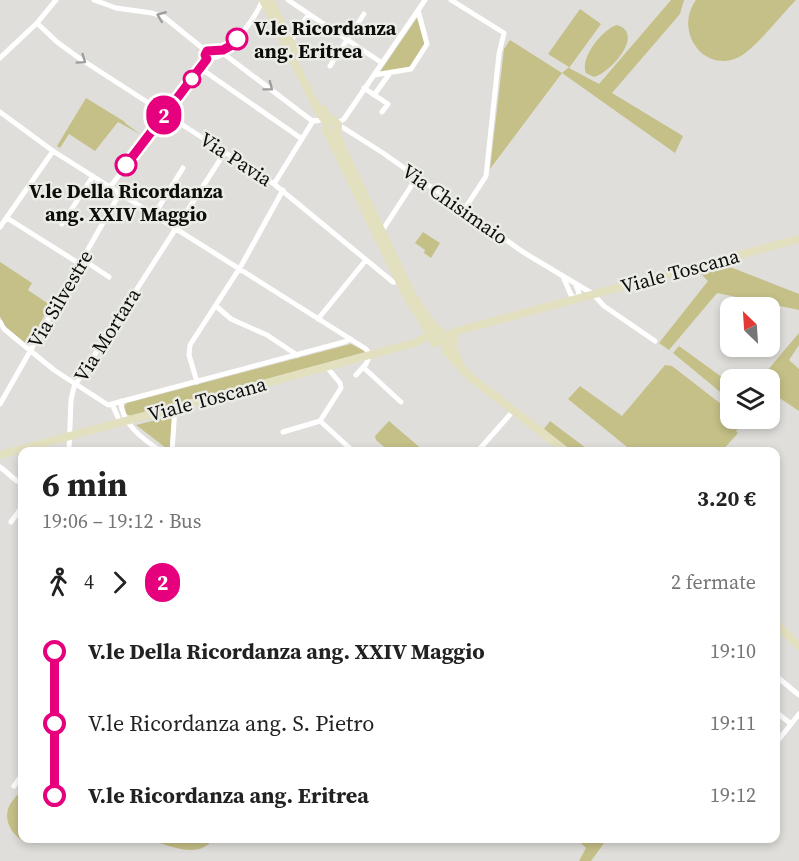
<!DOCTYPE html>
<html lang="it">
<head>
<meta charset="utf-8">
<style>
	body { margin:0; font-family:"Source Serif 4",serif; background:#f2f2f2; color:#222; height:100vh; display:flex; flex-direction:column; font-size:22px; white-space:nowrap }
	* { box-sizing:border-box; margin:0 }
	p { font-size:20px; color:#767676 }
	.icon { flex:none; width:33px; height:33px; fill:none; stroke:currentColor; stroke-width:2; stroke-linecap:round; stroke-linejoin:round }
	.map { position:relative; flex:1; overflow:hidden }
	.panel { position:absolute; left:18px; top:447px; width:762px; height:396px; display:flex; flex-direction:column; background:#fff; border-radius:12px; box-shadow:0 3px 9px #0003 }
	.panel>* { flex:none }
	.badge { padding:0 12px; border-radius:20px; font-size:21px; line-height:39px }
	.needle { width:39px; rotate:335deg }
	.buttons { position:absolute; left:720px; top:297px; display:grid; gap:12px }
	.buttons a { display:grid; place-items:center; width:60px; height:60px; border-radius:12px; background:#fff; box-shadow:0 3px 9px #0003; font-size:30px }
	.map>.badge { position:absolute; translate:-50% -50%; box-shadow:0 0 0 3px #fff }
	.legs { display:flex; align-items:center; gap:9px; height:66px; padding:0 24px; font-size:20px }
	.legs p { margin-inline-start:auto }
	.overview { display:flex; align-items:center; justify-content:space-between; height:102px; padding:0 24px }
	h1 { font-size:33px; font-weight:700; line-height:45px }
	ul { padding:0 24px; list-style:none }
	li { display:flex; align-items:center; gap:21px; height:72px; font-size:22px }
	li i { display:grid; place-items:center; width:9px; height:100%; margin:0 8px; background:currentColor }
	li i::after { content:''; width:15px; height:15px; margin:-8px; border:4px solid; border-radius:50%; background:#fff }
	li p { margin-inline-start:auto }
	li:first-child i { background:linear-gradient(#0000 50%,currentColor 0) }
	li:last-child i { background:linear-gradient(currentColor 50%,#0000 0) }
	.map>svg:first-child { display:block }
	.green { fill:#c5c087 }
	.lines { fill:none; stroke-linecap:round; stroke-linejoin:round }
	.street { stroke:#fff; stroke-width:5 }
	.secondary { stroke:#e2e0bf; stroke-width:8 }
	.oneway { stroke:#9e9e9e }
	.line-1-casing { stroke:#fff; stroke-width:14 }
	.line-1 { stroke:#e6007e; stroke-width:9 }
	.stop-1-dot { fill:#fff; stroke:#e6007e; stroke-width:3 }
	.labels { text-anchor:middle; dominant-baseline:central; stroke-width:5; stroke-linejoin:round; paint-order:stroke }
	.stop-label { font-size:20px; font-weight:bold; fill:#0d0d0c; stroke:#ecece7; text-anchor:start }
	.street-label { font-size:20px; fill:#0d0d0c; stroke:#ecece7 }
</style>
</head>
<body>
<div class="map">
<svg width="799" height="861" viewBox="0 0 799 861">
	<rect width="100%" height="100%" fill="#dfdeda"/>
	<path class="green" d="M671 0H684L680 14 612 93 683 136 675 153 562 73 490 169 504 49 510 40 562 73 569 67 548 54 580 9 601 24 569 68 599 84Z
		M696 0H796C783 13 754 50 739 57 705 74 673 32 696 0Z
		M417 18 425 45 410 68 380 72Z
		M617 25C646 34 609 74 594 77L586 73C579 58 604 28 617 25Z
		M86 98 125 122V123L140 134 118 122 95 151 69 134 60 148 57 146Z
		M423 232 440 243 431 258 424 253 425 250 415 243Z
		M0 262 32 283 28 290 50 305 28 346 5 326 0 316Z
		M725 265 799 294V310L717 293 669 350 659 343 708 281 700 273Z
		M799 333V345L789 360 799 369V411L772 393 770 395V380L760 379Z
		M351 344 366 352 131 416 126 414 124 406 127 403Z
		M679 346 730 383V400L673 353Z
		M665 365 672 366 730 411V418L747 419 736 431 738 433 722 451H632L568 399 580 386 622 416Z
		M172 416 170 451 136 425Z
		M389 421 424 451H389L376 440 375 436Z
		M550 421 590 451H571L544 429Z
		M22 789V838L47 839C26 853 2 829 8 809 10 802 18 795 22 789Z
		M146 839H213C198 861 167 844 146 839Z
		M577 839H607L591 861H579L586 848Z"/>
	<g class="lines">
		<path class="street" d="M94 0 116 8 152 13 164 17 206 51
			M288 0 382 63
			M451 0 504 33 499 54 486 176 464 210
			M37 23 57 42 79 58 274 184 393 282H400
			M290 42 309 14
			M206 52 210 49C218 51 222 51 230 46
			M224 54 311 120 316 121 323 119
			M0 58 37 23 56 0
			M207 59C212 59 221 56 225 53 233 48 261 9 262 0
			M330 66 364 14
			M200 68 302 139
			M374 75 411 69 427 44 418 10
			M364 88 388 104 382 112
			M374 95 390 73
			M0 112 53 151 366 349 370 355 366 364 356 375
			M338 123 344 119 425 0
			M339 125 383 153 523 252 593 294 604 306 655 341
			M274 184 313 121
			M110 187 207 59
			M154 215 183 168
			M7 218 80 264
			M62 224 93 176
			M0 227 53 151
			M382 231 417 177
			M82 259 109 277
			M564 279 571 295 576 299 579 293 576 285
			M216 306 231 319 267 335 297 355
			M318 319 366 260
			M0 322 4 329 54 370 108 405 344 342 351 339
			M363 367 401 402
			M197 382 189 355 190 345 241 266 283 190
			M121 401C121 424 144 440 162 452
			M0 404 120 193
			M112 404 120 422
			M320 421 354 452
			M283 432 320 421 341 388 340 383 326 366
			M69 452 71 400 74 387 225 152
			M172 452 175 407
			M477 452 514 410
			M0 467 17 481
			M11 522 22 507
			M776 676 799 695
			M776 712 791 724
			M776 743 799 714
			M14 786 22 775"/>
		<path class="secondary" d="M263 0 320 114 327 123 326 129 331 140 406 295 423 322 434 342
			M270 0 297 55
			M323 109 329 118 338 124V130L332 133
			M336 132 345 154 412 295 432 324 442 333 449 354
			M456 331 452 346 459 361
			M436 343 457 331 799 239
			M446 351 470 377 567 452
			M0 455 414 343 438 331
			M776 624 799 646"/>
	</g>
	<defs><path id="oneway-chevron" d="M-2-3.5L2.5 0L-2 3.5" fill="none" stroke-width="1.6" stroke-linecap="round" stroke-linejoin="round" transform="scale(1.5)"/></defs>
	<g class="oneway">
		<use href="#oneway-chevron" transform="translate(161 16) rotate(-158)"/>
		<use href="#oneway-chevron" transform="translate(82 60) rotate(35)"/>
		<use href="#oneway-chevron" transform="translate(269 87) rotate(37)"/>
	</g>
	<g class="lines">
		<g class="line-1-casing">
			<path id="line-1" d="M126 165 207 59 205 55 207 51 223 50 232 45 237 39"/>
		</g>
		<use href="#line-1" class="line-1"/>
	</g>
	<g class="stop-1-dot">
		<circle cx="237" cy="39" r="10"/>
		<circle cx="192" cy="79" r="8"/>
		<circle cx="126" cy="165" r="10"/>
	</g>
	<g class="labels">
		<g class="stop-label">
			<text x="254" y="28">V.le Ricordanza<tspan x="254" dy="23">ang. Eritrea</tspan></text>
			<text x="126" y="191" text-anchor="middle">V.le Della Ricordanza<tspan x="126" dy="23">ang. XXIV Maggio</tspan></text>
		</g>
		<g class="street-label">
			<text transform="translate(236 159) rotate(33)">Via Pavia</text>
			<text transform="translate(455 204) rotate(35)">Via Chisimaio</text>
			<text transform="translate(680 271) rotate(-15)">Viale Toscana</text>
			<text transform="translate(60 299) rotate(-60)">Via Silvestre</text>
			<text transform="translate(107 335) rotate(-58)">Via Mortara</text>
			<text transform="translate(207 399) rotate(-15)">Viale Toscana</text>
		</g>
	</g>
</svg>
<div class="buttons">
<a><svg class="needle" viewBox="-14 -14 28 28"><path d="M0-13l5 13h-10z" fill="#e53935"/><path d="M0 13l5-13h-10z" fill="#767676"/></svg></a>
<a><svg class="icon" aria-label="layers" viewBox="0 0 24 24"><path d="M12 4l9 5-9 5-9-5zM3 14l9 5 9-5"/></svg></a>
</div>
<b class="badge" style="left:164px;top:115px;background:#e6007e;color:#fff">2</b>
<section class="panel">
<div class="overview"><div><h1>6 min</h1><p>19:06 – 19:12 · Bus</p></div><b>3.20 €</b></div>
<div class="legs"><svg class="icon" aria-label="walk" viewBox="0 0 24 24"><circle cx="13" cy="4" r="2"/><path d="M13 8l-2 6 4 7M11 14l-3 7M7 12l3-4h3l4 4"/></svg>4<svg class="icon" aria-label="forward" viewBox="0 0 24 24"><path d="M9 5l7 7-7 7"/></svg><b class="badge" style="background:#e6007e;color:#fff">2</b><p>2 fermate</p></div>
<ul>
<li><i style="color:#e6007e"></i><b>V.le Della Ricordanza ang. XXIV Maggio</b><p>19:10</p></li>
<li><i style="color:#e6007e"></i><span>V.le Ricordanza ang. S. Pietro</span><p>19:11</p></li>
<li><i style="color:#e6007e"></i><b>V.le Ricordanza ang. Eritrea</b><p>19:12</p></li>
</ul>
</section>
</div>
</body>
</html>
